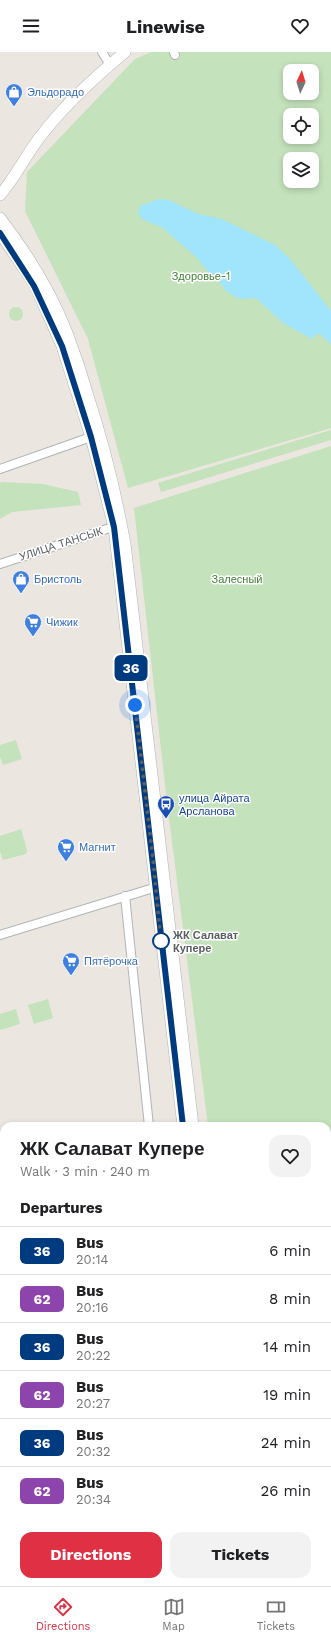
<!DOCTYPE html>
<html lang="en">
<head>
<meta charset="utf-8">
<style>
	body { margin:0; font-family:"Work Sans",sans-serif; background:#f2f2f2; color:#202124; height:100vh; display:flex; flex-direction:column; font-size:15px; white-space:nowrap }
	* { box-sizing:border-box; margin:0 }
	p { font-size:13px; color:#757577 }
	.icon { flex:none; width:22px; height:22px; fill:none; stroke:currentColor; stroke-width:2; stroke-linecap:round; stroke-linejoin:round }
	.map { position:relative; flex:1; overflow:hidden }
	.drawer { position:absolute; left:0px; top:1070px; width:331px; height:464px; display:flex; flex-direction:column; background:#fff; border-radius:12px 12px 0 0; box-shadow:0 2px 6px #0003 }
	.drawer>* { flex:none }
	.badge { padding:0 8px; border-radius:6px; font-size:14px; line-height:26px }
	.needle { width:26px; rotate:4deg }
	.tools { position:absolute; left:283px; top:12px; display:grid; gap:8px }
	.tools a { display:grid; place-items:center; width:36px; height:36px; border-radius:8px; background:#fff; box-shadow:0 2px 6px #0003; font-size:20px }
	.you { position:absolute; width:20px; height:20px; margin:-10px; border:3px solid #fff; border-radius:50%; background:#1a73e8; box-shadow:0 0 0 6px #1a73e833 }
	.map>.badge { position:absolute; translate:-50% -50%; box-shadow:0 0 0 2px #fff }
	h2 { padding:0 20px; font-size:15px; line-height:36px }
	.round { display:grid; place-items:center; flex:none; width:42px; height:42px; border-radius:12px; background:#f2f2f2 }
	.summary { display:flex; align-items:center; justify-content:space-between; height:68px; padding:0 20px }
	h1 { font-size:19px; font-weight:700; line-height:30px }
	.cta { display:flex; gap:8px; margin-top:auto; padding:8px 20px }
	.cta a { flex:1; height:46px; border-radius:12px; background:#e03044; color:#fff; font-size:16px; font-weight:700; line-height:46px; text-align:center }
	.cta a+a { background:#f2f2f2; color:#202124 }
	ul { padding:0; list-style:none }
	li { display:flex; align-items:center; gap:12px; height:48px; padding:0 20px; border-top:1px solid #e0e0e0 }
	li div { flex:1 }
	li b { display:block; font-size:15px }
	li em { font-style:normal }
	li .badge { min-width:44px; font-weight:700; text-align:center }
	header { display:flex; justify-content:space-between; align-items:center; height:52px; padding:0 20px; background:#fff; font-size:18px; font-weight:700 }
	.tabs { display:flex; justify-content:space-around; align-items:center; height:56px; border-top:1px solid #e0e0e0; background:#fff; font-size:11px; color:#757577 }
	.tabs a { display:grid; justify-items:center; gap:2px }
	.tabs .selected { color:#e03044 }
	.map>svg:first-child { display:block }
	.green { fill:#c4e2bc; fill-rule:evenodd }
	.water { fill:#a0e5fb }
	.lines { fill:none; stroke-linecap:round; stroke-linejoin:round }
	.street-casing { stroke:#b0b4b7; stroke-width:10 }
	.secondary-casing { stroke:#afb4b7; stroke-width:12 }
	.street { stroke:#fff; stroke-width:8 }
	.secondary { stroke:#fff; stroke-width:11 }
	.line-casing { stroke:#fff; stroke-width:9 }
	.line { stroke:#003b80; stroke-width:6 }
	.walk { stroke:#585d60; stroke-width:4; stroke-dasharray:0 7.2 }
	.stop-dot { fill:#fff; stroke:#003b80; stroke-width:2 }
	.labels { text-anchor:middle; dominant-baseline:central; stroke-width:3; stroke-linejoin:round; paint-order:stroke }
	.shop-label { font-size:11px; fill:#366cbe; stroke:#fff; text-anchor:start }
	.park-label { font-size:11px; fill:#428037; stroke:#fff }
	.street-label { font-size:11px; fill:#585d60; stroke:#fff }
	.transit-label { font-size:11px; fill:#164399; stroke:#fff; text-anchor:start }
	.stop-label { font-size:11px; font-weight:bold; fill:#585d60; stroke:#fff; text-anchor:start }
</style>
</head>
<body>
<header><svg class="icon" aria-label="menu" viewBox="0 0 24 24"><path d="M4 6h16M4 12h16M4 18h16"/></svg>Linewise<svg class="icon" aria-label="heart" viewBox="0 0 24 24"><path d="M12 20l-8-8c-3-5 5-10 8-4 3-6 11-1 8 4z"/></svg></header>
<div class="map">
<svg width="331" height="1534" viewBox="0 0 331 1534">
	<rect width="100%" height="100%" fill="#ebe6df"/>
	<path class="green" d="M151 0H331V376L128 436 88 287 25 159 27 120 135 7ZM290 19H312V41H290ZM290 63H312V85H290ZM290 107H312V129H290Z
		M9 262a7 7 0 1 1 14 0a7 7 0 1 1-14 0Z
		M331 378V388L161 440 158 431Z
		M331 394V1160H327V1074H208L166 742 134 456Z
		M2 430 43 432 78 440 81 453 12 460 0 467V431Z
		M16 688 22 707 3 713 0 705V693Z
		M21 777 27 798 26 802 3 808 0 799V784Z
		M48 947 53 966 34 972 28 953Z
		M16 957 20 972 0 978V962Z
		M0 1187 4 1188V1530H199V1534H0Z"/>
	<path class="water" d="M159 147 169 148 198 162 222 167 275 193 291 208 331 259V292L320 282H316L312 287 283 271 256 246 239 247 226 239 219 229 210 222 196 205 163 176 142 167 138 161 140 154Z"/>
	<g class="lines">
		<g class="street-casing">
			<path id="street" d="M102 0 110 13
				M174 0 175 3
				M0 417 91 385
				M0 512 119 473
				M125 844 149 1074
				M0 883 160 834
				M0 1162H4
				M230 1534 256 1532 321 1534"/>
		</g>
		<g class="secondary-casing">
			<path id="secondary" d="M0 143C16 125 25 104 40 85 64 53 94 26 125 0
				M0 166C27 201 51 240 67 281 75 302 82 323 88 344 104 393 116 442 125 492L193 1074
				M0 181 35 233 62 294 91 385 114 475 183 1074
				M327 1177H331
				M223 1530V1534
				M209 1534V1530"/>
		</g>
		<use href="#street" class="street"/>
		<use href="#secondary" class="secondary"/>
	</g>
	<g class="lines">
		<g class="line-casing">
			<path id="line" d="M0 181 34 234 62 294 91 385 114 475 183 1074"/>
		</g>
		<use href="#line" class="line"/>
		<path class="walk" d="M135 653 153 808 161 889"/>
	</g>
	<defs>
		<g id="shop-pin" transform="scale(0.9)"><path d="M0 17L-7.5 6A9.5 9.5 0 1 1 7.5 6Z" fill="#3f7fe0" stroke="#fff"/><path d="M-5-2.5h2.3a2.7 3.5 0 0 1 5.4 0H5L5.5 6h-11ZM-1.5-2.5h3a1.5 2.3 0 0 0-3 0Z" fill="#fff"/></g>
		<g id="supermarket-pin" transform="scale(0.9)"><path d="M0 17L-7.5 6A9.5 9.5 0 1 1 7.5 6Z" fill="#3f7fe0" stroke="#fff"/><path d="M-6-5.5h2.5l.6 2H6L4.5 2H-2.5L-4.4-4H-6ZM-1.5 3.2a1.3 1.3 0 1 0 .1 0ZM3 3.2a1.3 1.3 0 1 0 .1 0Z" fill="#fff"/></g>
		<g id="bus-pin" transform="scale(0.9)"><path d="M0 17L-7.5 6A9.5 9.5 0 1 1 7.5 6Z" fill="#1a4fb4" stroke="#fff"/><path d="M-5-6H5V4H4V6H2V4H-2V6H-4V4H-5ZM-3.5-4V0h7V-4ZM-3.5 1.2v1.5H-2V1.2ZM2 1.2v1.5H3.5V1.2Z" fill="#fff"/></g>
	</defs>
	<g fill-rule="evenodd">
		<use href="#shop-pin" x="14" y="40"/>
		<use href="#shop-pin" x="21" y="527"/>
		<use href="#supermarket-pin" x="33" y="570"/>
		<use href="#bus-pin" x="166" y="752"/>
		<use href="#supermarket-pin" x="66" y="795"/>
		<use href="#supermarket-pin" x="71" y="909"/>
	</g>
	<circle class="stop-dot" cx="161" cy="889" r="8"/>
	<g class="labels">
		<g class="shop-label">
			<text x="27" y="40">Эльдорадо</text>
			<text x="34" y="527">Бристоль</text>
			<text x="46" y="570">Чижик</text>
			<text x="79" y="795">Магнит</text>
			<text x="84" y="909">Пятёрочка</text>
		</g>
		<g class="park-label">
			<text x="201" y="224">Здоровье-1</text>
			<text x="237" y="527">Залесный</text>
		</g>
		<g class="street-label">
			<text transform="translate(61 492) rotate(-18)">УЛИЦА ТАНСЫК</text>
		</g>
		<g class="transit-label">
			<text x="179" y="746">улица Айрата<tspan x="179" dy="13">Арсланова</tspan></text>
		</g>
		<g class="stop-label">
			<text x="173" y="883">ЖК Салават<tspan x="173" dy="13">Купере</tspan></text>
		</g>
	</g>
</svg>
<div class="tools">
<a><svg class="needle" viewBox="-14 -14 28 28"><path d="M0-13l5 13h-10z" fill="#e53935"/><path d="M0 13l5-13h-10z" fill="#757577"/></svg></a>
<a><svg class="icon" aria-label="locate" viewBox="0 0 24 24"><circle cx="12" cy="12" r="6"/><path d="M12 2v4M12 18v4M2 12h4M18 12h4"/></svg></a>
<a><svg class="icon" aria-label="layers" viewBox="0 0 24 24"><path d="M12 4l9 5-9 5-9-5zM3 14l9 5 9-5"/></svg></a>
</div>
<div class="you" style="left:135px;top:653px"></div>
<b class="badge" style="left:131px;top:616px;background:#003b80;color:#fff">36</b>
<section class="drawer">
<div class="summary"><div><h1>ЖК Салават Купере</h1><p>Walk · 3 min · 240 m</p></div><a class="round"><svg class="icon" aria-label="heart" viewBox="0 0 24 24"><path d="M12 20l-8-8c-3-5 5-10 8-4 3-6 11-1 8 4z"/></svg></a></div>
<h2>Departures</h2>
<ul>
<li><span class="badge" style="background:#003b80;color:#fff">36</span><div><b>Bus</b><p>20:14</p></div><em>6 min</em></li>
<li><span class="badge" style="background:#8e44ad;color:#fff">62</span><div><b>Bus</b><p>20:16</p></div><em>8 min</em></li>
<li><span class="badge" style="background:#003b80;color:#fff">36</span><div><b>Bus</b><p>20:22</p></div><em>14 min</em></li>
<li><span class="badge" style="background:#8e44ad;color:#fff">62</span><div><b>Bus</b><p>20:27</p></div><em>19 min</em></li>
<li><span class="badge" style="background:#003b80;color:#fff">36</span><div><b>Bus</b><p>20:32</p></div><em>24 min</em></li>
<li><span class="badge" style="background:#8e44ad;color:#fff">62</span><div><b>Bus</b><p>20:34</p></div><em>26 min</em></li>
</ul>
<div class="cta"><a>Directions</a><a>Tickets</a></div>
</section>
</div>
<nav class="tabs">
<a class="selected"><svg class="icon" aria-label="directions" viewBox="0 0 24 24"><path d="M12 3l9 9-9 9-9-9zM9 14v-3h6M13 9l2 2-2 2"/></svg>Directions</a>
<a><svg class="icon" aria-label="map" viewBox="0 0 24 24"><path d="M3 6l6-2 6 2 6-2v14l-6 2-6-2-6 2zM9 4v14M15 6v14"/></svg>Map</a>
<a><svg class="icon" aria-label="tickets" viewBox="0 0 24 24"><path d="M3 7h18v10H3zM15 7v10"/></svg>Tickets</a>
</nav>
</body>
</html>
